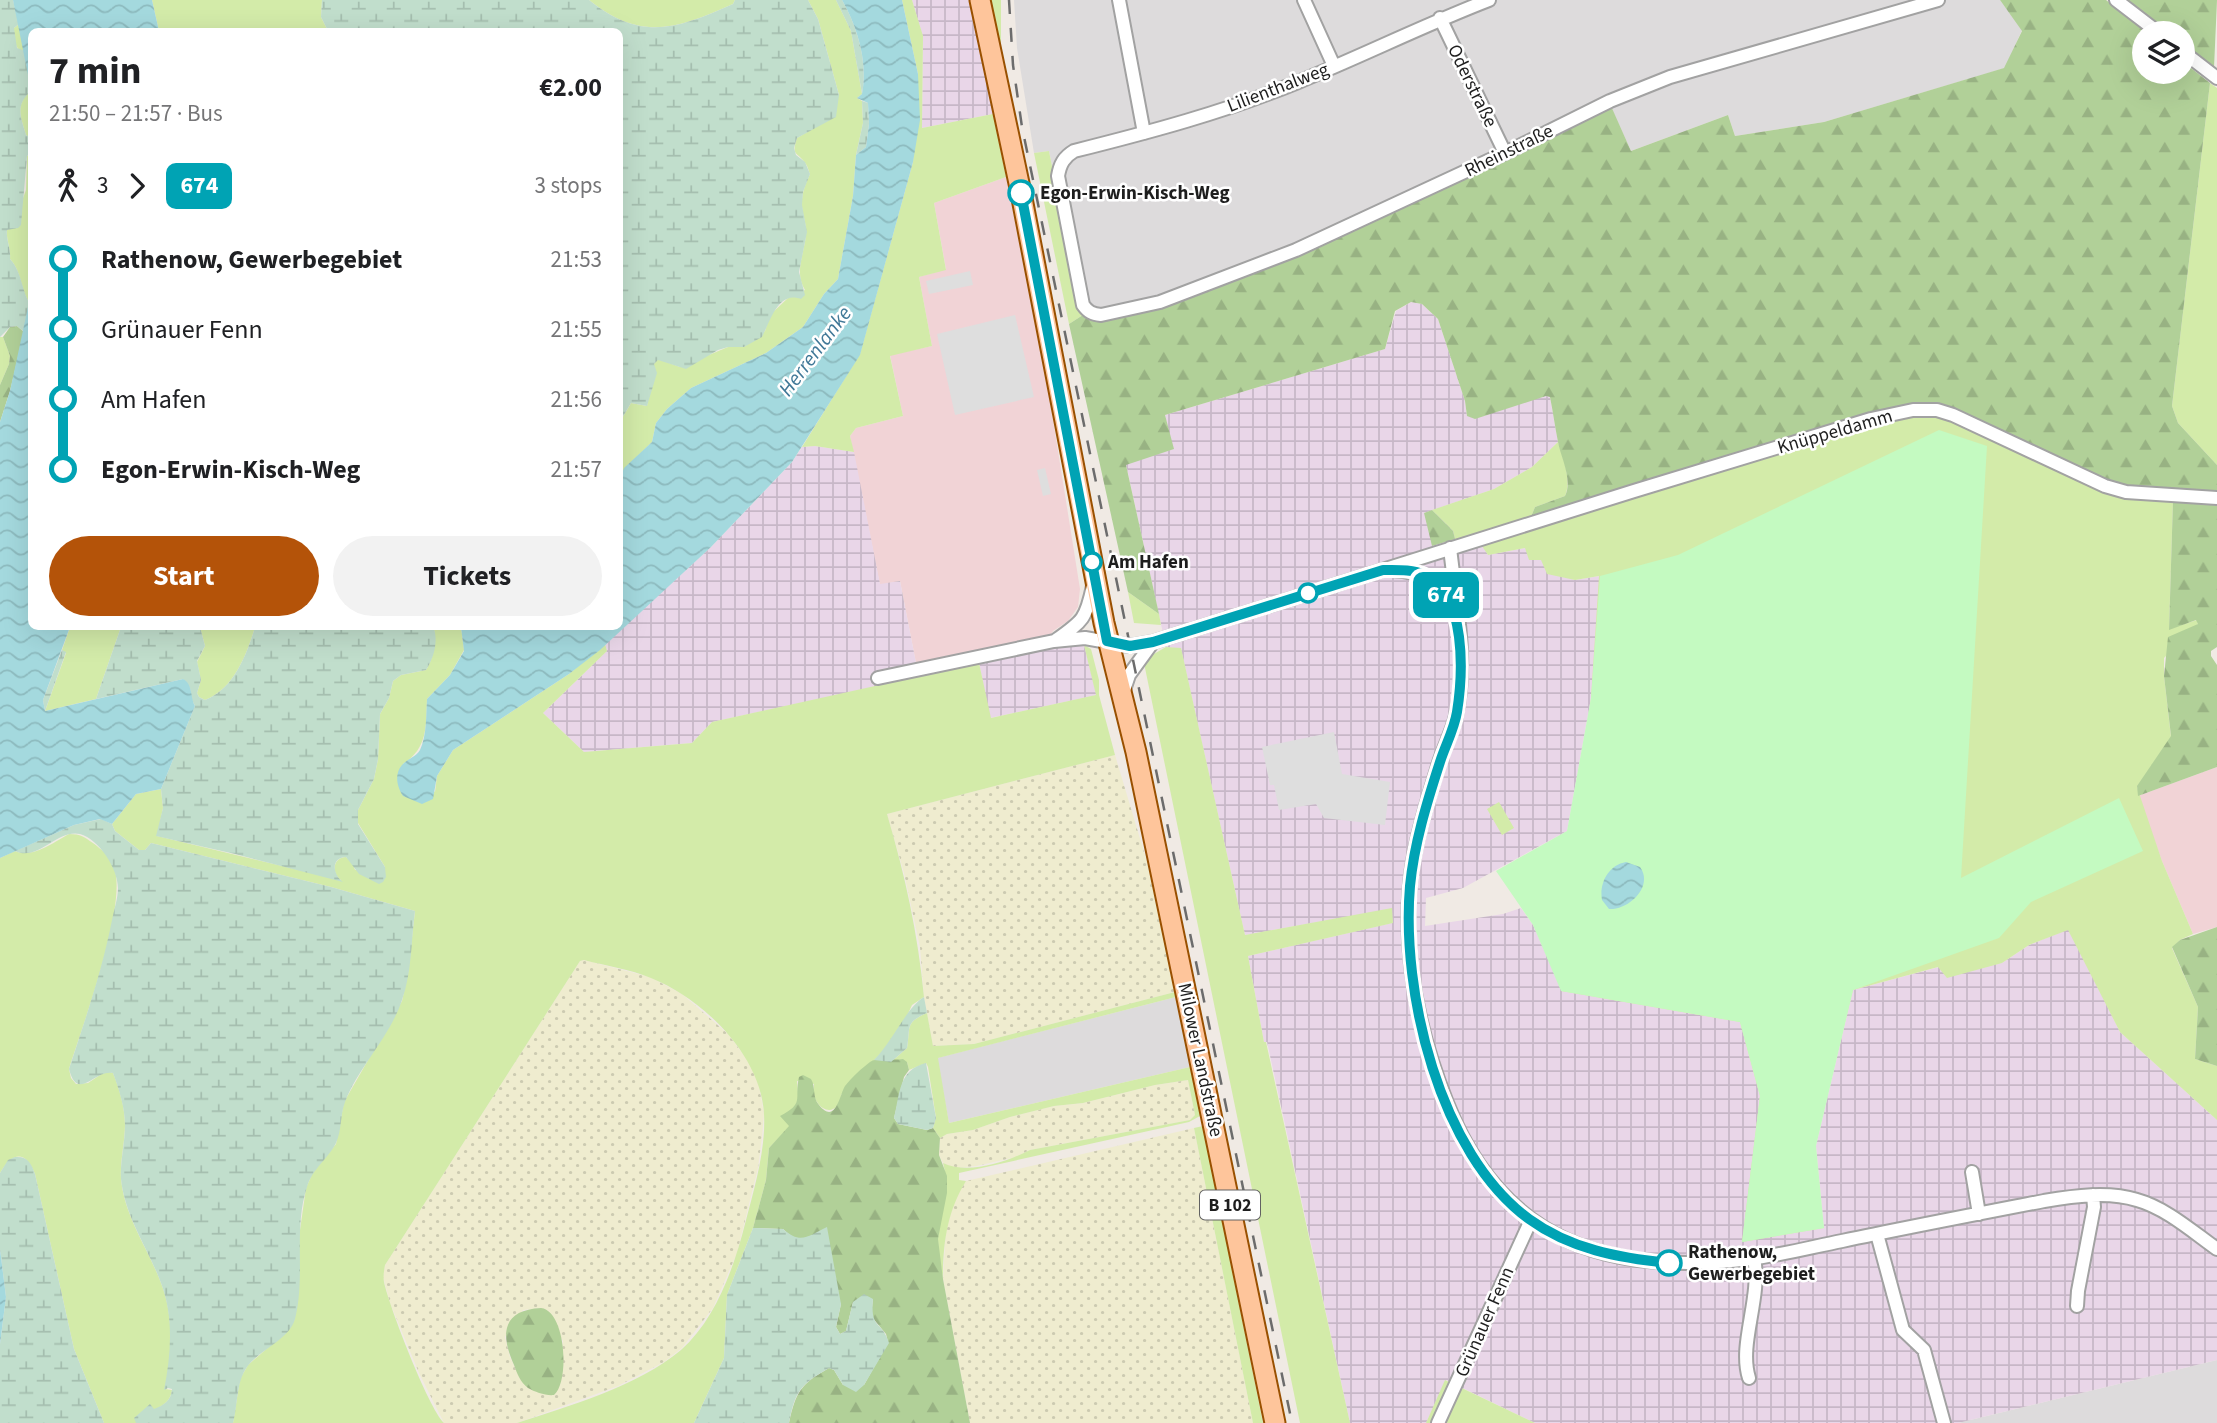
<!DOCTYPE html>
<html lang="en">
<head>
<meta charset="utf-8">
<style>
	body { margin:0; font-family:"Source Sans 3",sans-serif; background:#f2f2f2; color:#202124; height:100vh; display:flex; flex-direction:column; font-size:26px; white-space:nowrap }
	* { box-sizing:border-box; margin:0 }
	p { font-size:23px; color:#757577 }
	.icon { flex:none; width:38px; height:38px; fill:none; stroke:currentColor; stroke-width:2; stroke-linecap:round; stroke-linejoin:round }
	.map { position:relative; flex:1; overflow:hidden }
	.side { position:absolute; left:28px; top:28px; width:595px; height:602px; display:flex; flex-direction:column; background:#fff; border-radius:10px; box-shadow:0 7px 28px #0002 }
	.side>* { flex:none }
	.badge { padding:0 14px; border-radius:10px; font-size:24px; line-height:46px }
	.tools { position:absolute; left:2132px; top:21px; display:grid; gap:14px }
	.tools a { display:grid; place-items:center; width:63px; height:63px; border-radius:50%; background:#fff; box-shadow:0 7px 28px #0002; font-size:35px }
	.map>.badge { position:absolute; translate:-50% -50%; box-shadow:0 0 0 4px #fff }
	.legs { display:flex; align-items:center; gap:10px; height:77px; padding:0 21px; font-size:23px }
	.legs p { margin-inline-start:auto }
	.overview { display:flex; align-items:center; justify-content:space-between; height:119px; padding:0 21px }
	h1 { font-size:38px; font-weight:700; line-height:52px }
	.action { display:flex; gap:14px; margin-top:auto; padding:14px 21px }
	.action a { flex:1; height:80px; border-radius:42px; background:#b45309; color:#fff; font-size:28px; font-weight:700; line-height:80px; text-align:center }
	.action a+a { background:#f2f2f2; color:#202124 }
	ul { padding:0 21px; list-style:none }
	li { display:flex; align-items:center; gap:24px; height:70px; font-size:26px }
	li i { display:grid; place-items:center; width:10px; height:100%; margin:0 9px; background:currentColor }
	li i::after { content:''; width:18px; height:18px; margin:-9px; border:5px solid; border-radius:50%; background:#fff }
	li p { margin-inline-start:auto }
	li:first-child i { background:linear-gradient(#0000 50%,currentColor 0) }
	li:last-child i { background:linear-gradient(currentColor 50%,#0000 0) }
	.map>svg:first-child { display:block }
	.residential { fill:#dddbdc }
	.commercial { fill:#f1d3d6 }
	.industrial { fill:url(#industrial-grid) }
	.farmland { fill:url(#farmland-dots); fill-rule:evenodd }
	.grass { fill:#d3eba9 }
	.forest { fill:url(#forest-firs) }
	.wetland { fill:url(#wetland-marsh) }
	.park { fill:#c4fac1 }
	.parking { fill:#dedede }
	.water { fill:url(#water-waves) }
	.lines { fill:none; stroke-linecap:round; stroke-linejoin:round }
	.minor-casing { stroke:#a2a2a2; stroke-width:16 }
	.primary-casing { stroke:#995000; stroke-width:23 }
	.minor { stroke:#fff; stroke-width:12 }
	.primary { stroke:#fec59b; stroke-width:19 }
	.rail { stroke:#6c6c6c; stroke-width:2.5; stroke-dasharray:14 14; stroke-linecap:butt }
	.line-1-casing { stroke:#fff; stroke-width:16 }
	.line-1 { stroke:#00a3b4; stroke-width:10 }
	.stop-1-dot { fill:#fff; stroke:#00a3b4; stroke-width:3.5 }
	.labels { text-anchor:middle; dominant-baseline:central; stroke-width:5; stroke-linejoin:round; paint-order:stroke }
	.shield { fill:#fff; stroke:#626262; stroke-width:2 }
	.shield-label { font-size:18px; font-weight:bold; fill:#1e1e1e }
	.street-label { font-size:19px; fill:#1e1e1e; stroke:#fff }
	.stop-label { font-size:19px; font-weight:bold; fill:#1e1e1e; stroke:#fff; text-anchor:start }
	.water-label { font-size:21px; font-style:italic; fill:#417998; stroke:#fff }
</style>
</head>
<body>
<div class="map">
<svg width="2217" height="1423" viewBox="0 0 2217 1423">
	<defs>
		<pattern id="industrial-grid" width="8" height="8" patternUnits="userSpaceOnUse" patternTransform="scale(1.75)"><rect width="8" height="8" fill="#e9d6e8"/><path d="M0 4h8M4 0v8" fill="none" stroke="#c7b7c7"/></pattern>
		<pattern id="farmland-dots" width="8" height="8" patternUnits="userSpaceOnUse" patternTransform="scale(1.75)"><rect width="8" height="8" fill="#efeccf"/><path d="M2 2h.1M6 6h.1" fill="none" stroke="#cccab1" stroke-width="1.8" stroke-linecap="round"/></pattern>
		<pattern id="forest-firs" width="22" height="20" patternUnits="userSpaceOnUse" patternTransform="scale(1.75)"><rect width="22" height="20" fill="#b1d098"/><path d="M5 1l3.5 6h-7zM16 11l3.5 6h-7z" fill="#98b283"/></pattern>
		<pattern id="wetland-marsh" width="20" height="14" patternUnits="userSpaceOnUse" patternTransform="scale(1.75)"><rect width="20" height="14" fill="#c1decc"/><path d="M1 5h8M5 5V1M11 12h8M15 12V8" fill="none" stroke="#a5beaf"/></pattern>
		<pattern id="water-waves" width="16" height="10" patternUnits="userSpaceOnUse" patternTransform="scale(1.75)"><rect width="16" height="10" fill="#a4d9de"/><path d="M0 5q4-4 8 0t8 0" fill="none" stroke="#8dbabe"/></pattern>
	</defs>
	<rect width="100%" height="100%" fill="#f0eae4"/>
	<path class="residential" d="M1014 0H2000L2022 30 2005 68 1824 122 1735 136 1728 115 1631 151 1611 107 1497 164 1295 254 1101 318 1079 304 1049 151 1034 153 1017 48Z
		M1176 997 1190 1067 949 1123 937 1058Z
		M2217 1360V1423H1958Z"/>
	<path class="commercial" d="M1006 177 1044 363 1080 589 1078 607 1068 621 1053 631 1049 638 916 663 900 581 880 585 850 436 856 428 903 416 890 355 932 346 919 277 946 269 934 203Z
		M2217 767V927L2193 934 2162 861 2138 796Z"/>
	<path class="industrial" d="M912 0H973L993 114 922 128 923 37Z
		M1411 302 1422 304 1438 319 1465 401 1467 416 1546 396 1550 397 1558 442 1532 467 1494 489 1424 513 1520 521 1524 530 1483 545 1488 555 1525 548 1541 560 1574 580 1600 576 1591 698 1567 831 1463 888 1426 898 1425 926 1503 914 1521 908 1533 925 1562 991 1740 1022 1760 1096 1743 1241 1824 1228 1816 1146 1853 990 1939 967 2002 963 2029 945 2069 929 2120 1032 2217 1120V1360L1958 1423H1535L1446 1380 1426 1423H1350L1267 1042H1264L1248 956 1392 923V909L1245 935 1181 649 1166 647 1126 464 1173 449 1165 415 1385 349 1396 311Z
		M815 446 854 452 880 584 900 581 916 663 898 680V682L712 722 692 743 584 752 543 713 607 651 605 644 711 547 792 462 802 447Z
		M1084 645 1097 695 990 718 979 663 1066 646Z"/>
	<path class="farmland" d="M1115 755 1147 862 1175 992 974 1044 933 1046 924 997 920 947 904 873 887 814Z
		M584 960 650 977 682 994 728 1034 752 1066 759 1086 764 1114 762 1137 758 1168 737 1253 713 1308 682 1348 664 1362 618 1386 517 1423H444L419 1373 390 1303 383 1277 385 1265 580 961ZM541 1308 563 1341 562 1348 521 1380 510 1357 505 1337 523 1310Z
		M1188 1080 1195 1115 1190 1120 1030 1150 1016 1157 976 1166 954 1168 943 1163 939 1155 940 1138 947 1134 973 1130 1010 1117 1054 1106 1083 1103 1155 1085Z
		M1194 1128 1253 1423H970L943 1279 946 1228 957 1195 966 1181Z"/>
	<path class="grass" d="M152 0H322L321 17 328 31H159Z
		M589 0H735L733 4C677 29 641 42 589 0Z
		M808 0H836L838 4 851 31 862 94 857 98 862 101 863 123 856 155 853 196 838 279 824 294 803 327 766 353 691 388 667 409 656 423 652 442 625 468 620 479V432L621 420 631 403 647 406 654 364 658 359 680 367 728 347H744L765 331 770 315 789 297 805 290C794 273 804 254 806 235 807 226 803 216 802 207 801 195 805 185 810 174 808 170 808 166 805 163 797 151 791 157 797 138L814 128 839 95 818 19Z
		M902 0H912L923 36 922 128 993 114 1006 177 934 203 946 270 919 277 932 346 890 356 903 416 856 428 850 436 854 452 815 446 802 447 860 354 913 162 918 74Z
		M989 0H1001V43L996 46Z
		M19 24 25 51 21 52C14 46 14 37 14 28Z
		M2210 83 2217 88V465L2178 423 2172 406Z
		M31 90V138L26 135C20 115 15 105 31 90Z
		M1049 151 1079 304 1086 313 1069 324 1034 153Z
		M31 153 32 293 30 304C20 289 22 272 10 259 11 248 6 240 7 230L12 228 26 190 27 156Z
		M0 337H3L10 356 9 364 0 385Z
		M1914 414H1935L2173 500 2169 629 2197 620 2198 624 2164 658V676L2171 737 2137 787 2162 861 2193 934 2180 940 2172 948 2198 1007 2195 1059 2217 1066V1120L2120 1032 2068 930 2029 945 2002 963 1947 978 1938 967 1853 990 1822 1115 1793 1127 1824 1228 1742 1242 1760 1096 1740 1022 1561 991 1591 698 1599 576 1575 580 1547 574 1541 560H1529L1525 548 1488 555 1482 546 1524 530 1870 425Z
		M1558 442C1563 458 1572 480 1565 496L1535 507 1531 517 1455 539 1453 531 1432 510 1494 489 1532 467Z
		M1128 592 1159 614 1161 625 1134 623Z
		M70 627H121L96 699 45 711 66 653 62 650Z
		M200 627H255C247 654 234 689 205 700L199 697 197 693 201 680 197 662 205 646Z
		M433 627H461L464 650 450 675 427 699C426 726 428 748 403 764L435 792 437 776 453 750 569 674 605 644 607 651 543 713 584 752 692 743 712 722 979 663 991 718 1096 695 1084 645 1091 649 1099 680V695L1115 755 887 814C905 875 918 934 924 997L912 1005 906 1018 886 1048 841 1095C841 1110 826 1116 817 1102 813 1097 814 1090 814 1084L797 1081C798 1094 801 1103 790 1111V1126L769 1148 766 1180 753 1228 727 1295 724 1358 694 1423H517C569 1406 638 1386 681 1350 716 1319 734 1267 745 1224 754 1189 766 1150 764 1114 761 1055 703 999 651 978 630 969 606 966 584 960L580 961 385 1265C384 1271 383 1276 384 1282 389 1306 428 1407 444 1423H233L240 1379 248 1365 286 1332 294 1321 298 1284 299 1237 306 1188 313 1172 336 1144 344 1102 402 1001 408 973 415 911 331 887 151 843 145 850H139L115 831 112 824 136 794 161 789 163 808 157 836 341 880C331 873 333 857 346 857L352 862 355 870 385 867 358 823V810L374 779 378 759 380 714 389 698 393 681 401 675 426 670C433 659 438 639 433 627Z
		M1166 647 1181 648 1245 935 1392 908 1393 923 1248 956 1264 1042H1266L1350 1423H1300L1144 663 1147 658Z
		M1499 802 1514 828 1502 835 1487 809Z
		M69 834C81 834 84 837 93 843 101 849 111 857 114 867 128 905 82 1027 69 1069L71 1078 76 1084 88 1083 106 1071 113 1073C119 1088 125 1107 125 1125 125 1142 120 1161 121 1178 124 1216 148 1248 161 1283 174 1316 172 1354 165 1389L172 1390C170 1410 145 1409 136 1423H104L74 1349 35 1174C25 1150 13 1152 0 1173V858L15 851C32 859 54 842 69 834Z
		M1175 992 1176 997 938 1058 949 1123 1190 1067 1200 1116 1189 1122 1162 1128 959 1173V1180L966 1181C947 1212 943 1243 943 1279 941 1266 938 1253 938 1240 938 1210 952 1195 943 1163 969 1175 1006 1162 1030 1150L1190 1120 1195 1115 1188 1080 1155 1085 1083 1103 1054 1106 1010 1117 973 1130 947 1134 940 1138 933 1128 936 1118 928 1067 926 1063 909 1070 907 1062H891L907 1048C911 1027 904 1023 927 1013L933 1046 974 1044Z
		M1203 1126 1263 1423H1253L1194 1128Z
		M1445 1380 1535 1423H1426Z"/>
	<path class="forest" d="M2000 0H2106L2148 33H2144V72H2182V61L2210 83 2172 406 2178 423 2217 465V491L2214 493 2114 485 1935 406 1531 517 1535 507 1565 496C1573 480 1561 458 1558 442 1555 427 1553 412 1550 397L1546 396 1475 419 1467 416 1465 401 1438 319 1422 304 1411 302 1395 311 1385 349 1165 415 1174 449 1126 465 1159 614 1128 592 1069 324 1086 313 1092 318 1295 254 1497 164 1611 106 1631 151 1728 115 1735 136 1824 122 2004 68 2022 31Z
		M2126 0H2217L2214 68 2182 43V33H2169Z
		M17 326 24 332 10 391 0 422V385L9 364 10 356 3 337 10 327Z
		M2173 500 2217 502V647L2211 651V656L2217 665V767L2138 796 2137 786 2171 736 2164 676 2168 637 2198 624 2196 620 2169 630Z
		M1432 510 1453 531 1455 539 1432 546 1424 513Z
		M2217 927V1066L2195 1059 2198 1007 2172 947 2180 940Z
		M903 1059 907 1062 909 1070 904 1077 894 1118 898 1124 927 1130 933 1128 940 1138 939 1155 947 1176V1193L938 1239 943 1279 970 1423H789C796 1391 801 1384 829 1368L834 1370 843 1385H864L888 1342 886 1334 871 1316 873 1299 853 1302 846 1331 840 1334 836 1327 841 1304 802 1239 793 1238 783 1229 753 1228 766 1180 769 1148 789 1126 780 1116C805 1103 794 1100 799 1077L803 1075 811 1079C816 1087 812 1097 819 1105 836 1126 840 1093 845 1086 851 1078 862 1068 870 1062 877 1057 893 1061 903 1059Z
		M541 1308C566 1311 570 1381 554 1395 546 1396 535 1392 528 1388 520 1382 517 1373 514 1365 500 1334 502 1310 541 1308Z"/>
	<path class="wetland" d="M0 0H13L19 24 14 28 17 48 25 51 32 90C15 105 20 115 26 135L32 138 31 153 27 156 21 225 18 228 7 230C6 240 11 248 10 259 22 272 21 289 30 304L24 332 17 326 10 327 0 337Z
		M322 0H589C641 42 677 29 733 4L735 0H808L818 19 839 95 836 117 797 138 794 148 796 155 805 162 810 174 803 192 802 205 807 232 799 272 805 295 801 299C778 290 770 322 762 337L744 347H728L718 350 686 369 658 360 654 364 657 373 647 406 631 403 621 420 620 432V32L328 31 321 17Z
		M836 0H842C858 28 868 63 862 94L851 31Z
		M862 101 868 103 869 124 866 147 856 155 863 123Z
		M433 626C439 640 434 658 426 670L401 675 393 681 389 698 380 714 378 759 374 779 358 810V824L385 867 386 877 383 882 379 884 359 874 346 857C330 858 333 875 343 882L235 854 156 836 163 808 161 789 195 706 191 698 190 688 183 679 96 699 121 627H200L205 646 197 661 201 680 197 693 199 697 205 700C234 689 247 654 255 627Z
		M62 650 66 652 45 711 43 700Z
		M101 819 112 824 115 831 139 850H145L151 843 331 887 415 911C411 940 412 972 402 1000 390 1037 359 1066 345 1102 340 1115 342 1130 336 1143 328 1159 312 1169 307 1187 293 1229 306 1276 295 1319 289 1340 259 1350 247 1367 236 1382 238 1405 233 1423H136L134 1418 150 1404 154 1409C164 1405 171 1401 172 1389L168 1388 164 1390C171 1355 174 1317 161 1283 148 1248 125 1217 121 1179 120 1161 125 1143 125 1125 125 1108 119 1089 113 1073 94 1069 78 1103 69 1069 85 1020 102 971 112 920 114 910 118 898 118 888 118 869 99 839 80 834 57 829 38 862 15 851L74 825Z
		M924 997 927 1013C904 1023 911 1027 907 1048L891 1062 874 1060C893 1041 906 1008 924 997Z
		M926 1063 936 1118 933 1128 927 1130 898 1124 894 1118C900 1094 898 1070 926 1063Z
		M15 1157C28 1156 31 1163 35 1174L74 1349 104 1423H0V1344L6 1297 0 1249V1173L8 1160Z
		M827 1227 841 1304 836 1327 840 1334 846 1331 853 1302 864 1294 873 1299C870 1330 882 1320 889 1343L864 1385 856 1392 843 1385 834 1370 829 1368C801 1384 795 1391 789 1423H694L724 1358 727 1295 753 1228 783 1229C801 1245 808 1236 827 1227Z"/>
	<path class="park" d="M1939 430 1987 446 1961 878 2119 798 2143 851 2031 902 1999 938 1853 990 1816 1146 1824 1228 1742 1242 1760 1096 1740 1022 1561 991 1533 925 1496 871 1567 831 1591 698 1600 576 1678 555Z"/>
	<path class="parking" d="M970 271 973 285 929 294 926 281Z
		M1015 315 1034 397 955 415 937 334Z
		M1045 468 1051 494 1043 496 1037 470Z
		M1334 732 1342 774 1390 782 1385 825 1324 818 1316 804 1279 810 1274 785H1270L1262 747Z"/>
	<path class="water" d="M13 0H152L159 31 32 32 31 90Z
		M842 0H902L918 74 920 120 913 162 860 355 792 462 711 547 600 650 569 674 453 750 437 776 433 799 422 804 403 796C397 787 394 774 402 765 407 759 416 757 420 750 427 735 426 715 427 699L450 675 464 651 461 627 620 626V479L624 468 652 442 656 423 667 409 691 388 766 353 803 327 824 294 838 279 853 196 856 155 866 147 869 124 868 103 857 98 862 94C868 63 858 28 842 0Z
		M31 293 32 626 70 627 43 700 45 711 183 679C193 684 190 697 195 706L161 789 136 794 112 824 100 819 74 825 0 858V422L10 391Z
		M1626 862 1640 867C1654 886 1629 910 1609 909L1602 900C1599 884 1608 865 1626 862Z
		M0 1249 6 1297 0 1344Z"/>
	<g class="lines">
		<g class="minor-casing">
			<path id="minor" d="M1119 0 1144 133
				M1304 0 1334 66
				M1489 0C1424 25 1362 56 1298 82 1225 112 1150 132 1074 151 1064 157 1060 164 1058 176L1083 305C1088 312 1092 314 1101 315L1160 302 1296 250 1505 153 1610 101 1670 77 1938 0
				M2116 0 2159 33
				M1440 18 1505 153
				M2182 51 2217 78
				M1450 548C1456 602 1468 662 1456 716 1452 732 1444 747 1439 763 1427 802 1414 843 1410 884 1403 960 1419 1033 1447 1103 1502 1243 1610 1276 1750 1259 1781 1255 1812 1247 1842 1241 1909 1227 1977 1214 2044 1201 2074 1196 2108 1191 2137 1200 2166 1208 2193 1232 2217 1249
				M1392 570C1421 571 1444 582 1453 611
				M1056 640C1083 621 1086 619 1093 586
				M878 678 1054 641 1085 638 1130 646 1153 642 1634 491 1871 419 1913 410H1937L1953 415 2105 486 2126 492 2217 498
				M1123 693 1129 675 1153 642
				M1972 1172 1979 1214
				M1877 1234 1903 1330 1924 1350 1944 1423
				M2077 1306 2078 1291 2094 1207 2093 1195
				M1749 1378C1738 1344 1762 1297 1754 1258
				M1438 1423 1531 1220"/>
		</g>
		<g class="primary-casing">
			<path id="primary" d="M980 0 1020 188 1104 623 1136 752 1275 1423"/>
		</g>
		<use href="#minor" class="minor"/>
		<use href="#primary" class="primary"/>
		<path class="rail" d="M1009 0 1013 65 1022 127 1292 1423"/>
	</g>
	<g class="lines">
		<g class="line-1-casing">
			<path id="line-1" d="M1021 193 1107 641 1130 646 1153 642 1383 570C1397 570 1412 569 1425 575 1467 595 1463 674 1457 712 1454 730 1445 746 1440 762 1427 802 1414 844 1410 886 1401 992 1439 1153 1529 1219 1570 1249 1619 1258 1669 1263"/>
		</g>
		<use href="#line-1" class="line-1"/>
	</g>
	<g class="stop-1-dot">
		<circle cx="1021" cy="193" r="12"/>
		<circle cx="1092" cy="562" r="9"/>
		<circle cx="1308" cy="593" r="9"/>
		<circle cx="1669" cy="1263" r="12"/>
	</g>
	<g class="labels">
		<rect class="shield" x="1200" y="1190.5" width="60" height="29" rx="5"/>
		<g class="shield-label">
			<text x="1230" y="1205">B 102</text>
		</g>
		<g class="street-label">
			<text transform="translate(1472 86) rotate(64)">Oderstraße</text>
			<text transform="translate(1278 88) rotate(-21)">Lilienthalweg</text>
			<text transform="translate(1509 151) rotate(-26)">Rheinstraße</text>
			<text transform="translate(1835 432) rotate(-16)">Knüppeldamm</text>
			<text transform="translate(1200 1060) rotate(78)">Milower Landstraße</text>
			<text transform="translate(1485 1322) rotate(-66)">Grünauer Fenn</text>
		</g>
		<g class="stop-label">
			<text x="1040" y="193">Egon-Erwin-Kisch-Weg</text>
			<text x="1108" y="562">Am Hafen</text>
			<text x="1688" y="1252">Rathenow,<tspan x="1688" dy="22">Gewerbegebiet</tspan></text>
		</g>
		<g class="water-label">
			<text transform="translate(815 351) rotate(-53)">Herrenlanke</text>
		</g>
	</g>
</svg>
<div class="tools">
<a><svg class="icon" aria-label="layers" viewBox="0 0 24 24"><path d="M12 4l9 5-9 5-9-5zM3 14l9 5 9-5"/></svg></a>
</div>
<b class="badge" style="left:1446px;top:595px;background:#00a3b4;color:#fff">674</b>
<section class="side">
<div class="overview"><div><h1>7 min</h1><p>21:50 – 21:57 · Bus</p></div><b>€2.00</b></div>
<div class="legs"><svg class="icon" aria-label="walk" viewBox="0 0 24 24"><circle cx="13" cy="4" r="2"/><path d="M13 8l-2 6 4 7M11 14l-3 7M7 12l3-4h3l4 4"/></svg>3<svg class="icon" aria-label="forward" viewBox="0 0 24 24"><path d="M9 5l7 7-7 7"/></svg><b class="badge" style="background:#00a3b4;color:#fff">674</b><p>3 stops</p></div>
<ul>
<li><i style="color:#00a3b4"></i><b>Rathenow, Gewerbegebiet</b><p>21:53</p></li>
<li><i style="color:#00a3b4"></i><span>Grünauer Fenn</span><p>21:55</p></li>
<li><i style="color:#00a3b4"></i><span>Am Hafen</span><p>21:56</p></li>
<li><i style="color:#00a3b4"></i><b>Egon-Erwin-Kisch-Weg</b><p>21:57</p></li>
</ul>
<div class="action"><a>Start</a><a>Tickets</a></div>
</section>
</div>
</body>
</html>
